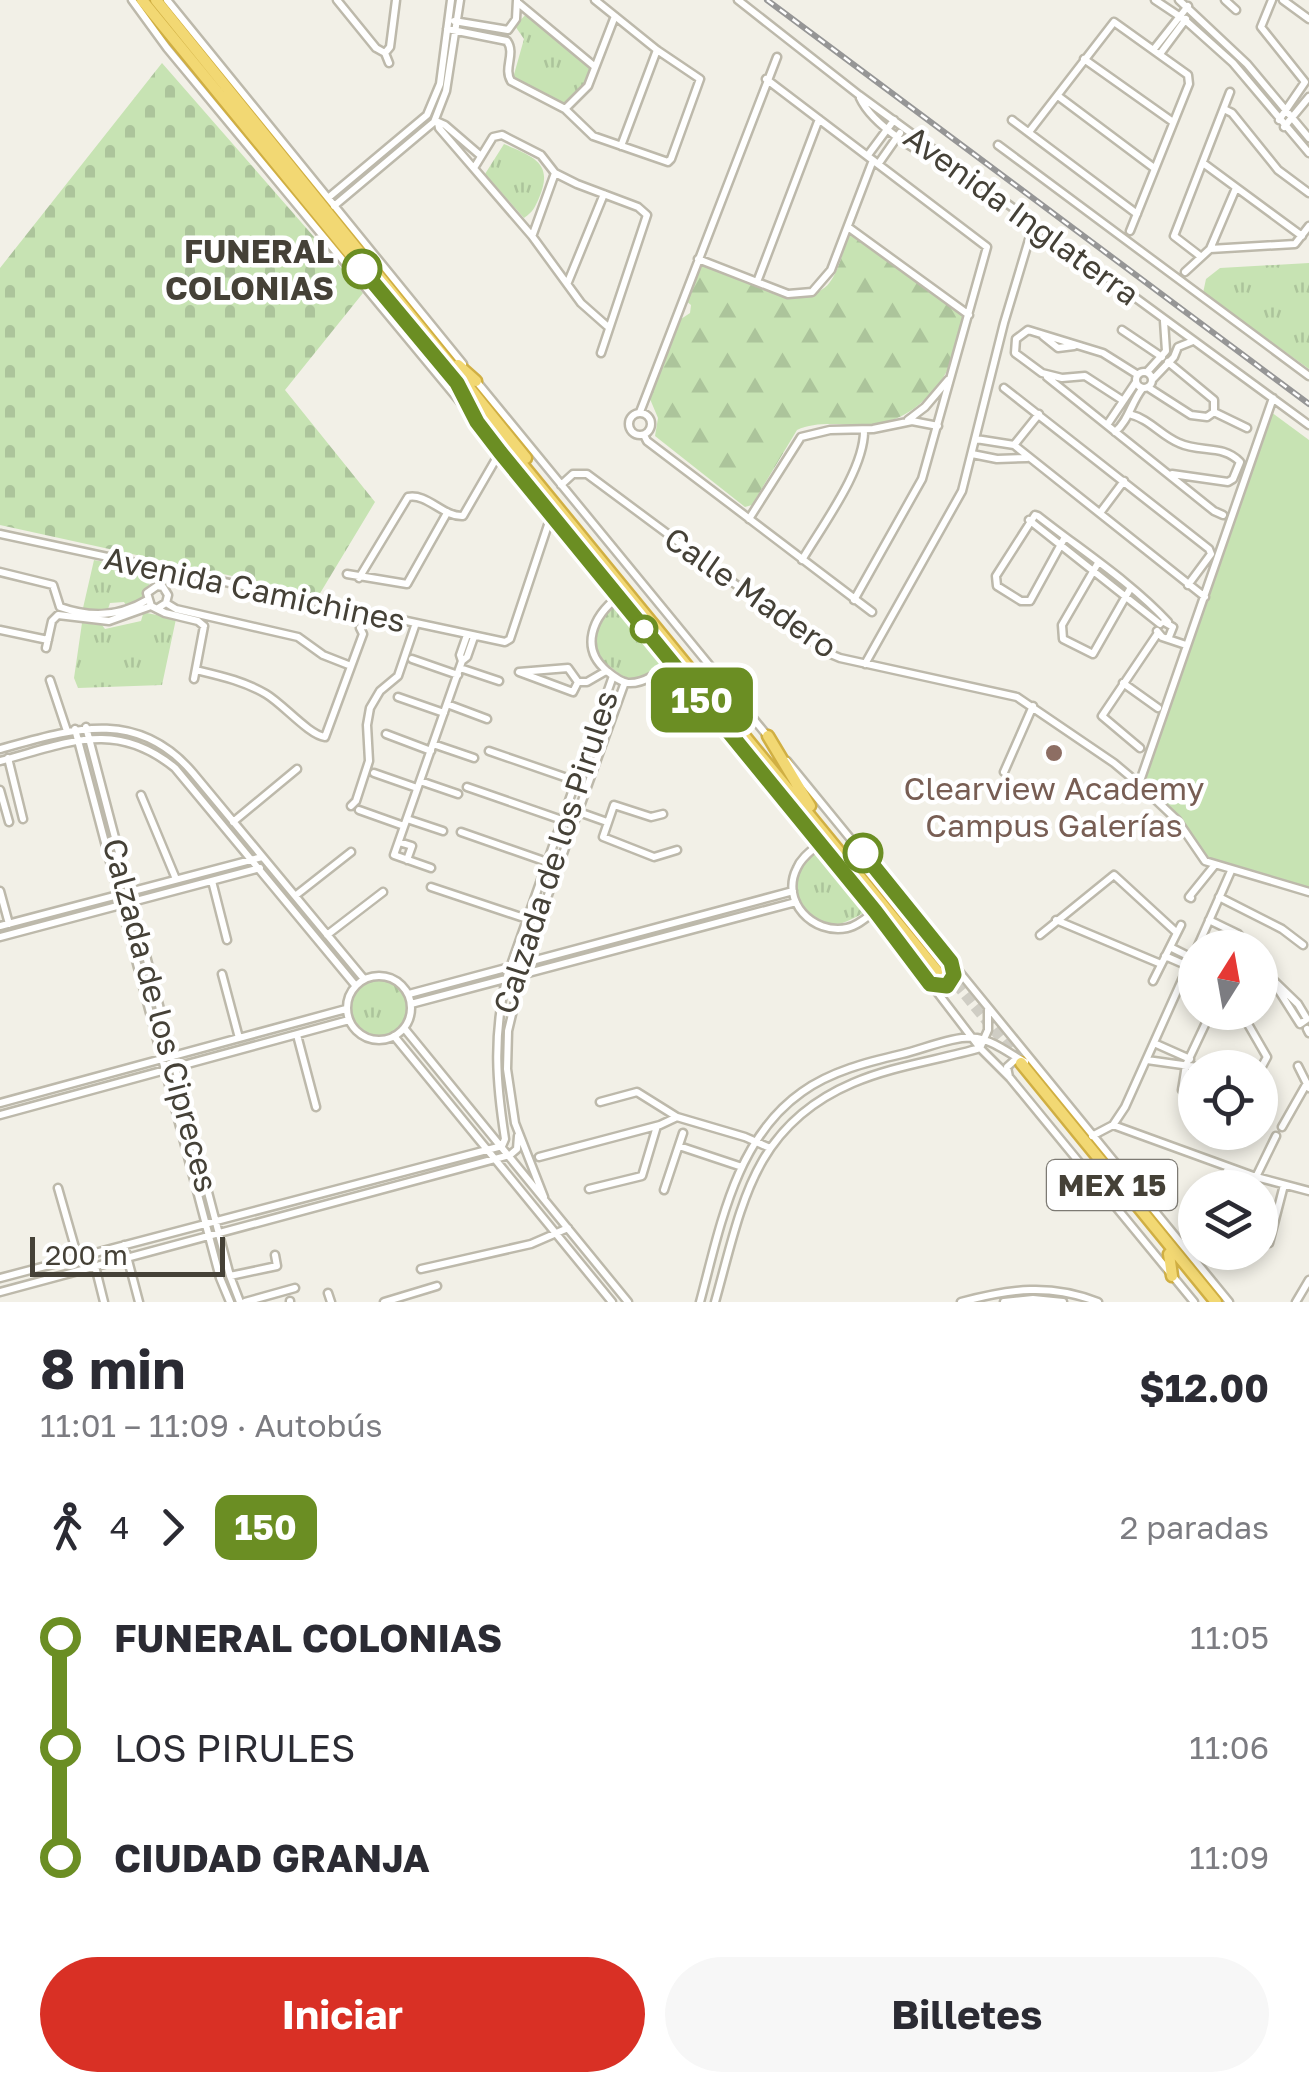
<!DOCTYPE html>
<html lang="es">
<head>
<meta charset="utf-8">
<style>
	body { margin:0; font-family:"Golos Text",sans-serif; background:#f7f7f7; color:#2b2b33; height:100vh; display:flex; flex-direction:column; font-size:38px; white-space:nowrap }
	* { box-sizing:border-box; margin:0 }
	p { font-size:32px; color:#7c7c81 }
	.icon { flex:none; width:55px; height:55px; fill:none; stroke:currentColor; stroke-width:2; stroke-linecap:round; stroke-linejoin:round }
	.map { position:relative; height:1302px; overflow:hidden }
	.panel { display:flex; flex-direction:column; background:#fff; flex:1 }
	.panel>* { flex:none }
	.badge { padding:0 20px; border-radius:15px; font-size:35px; line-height:65px }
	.needle { width:65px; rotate:11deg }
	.fabs { position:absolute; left:1178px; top:930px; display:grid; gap:20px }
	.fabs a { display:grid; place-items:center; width:100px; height:100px; border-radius:50%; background:#fff; box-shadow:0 5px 15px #0003; font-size:50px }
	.scale { position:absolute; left:30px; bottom:25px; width:195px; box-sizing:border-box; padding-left:10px; border:5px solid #454137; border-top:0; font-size:28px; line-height:35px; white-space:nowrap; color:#454137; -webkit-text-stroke:8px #fff; paint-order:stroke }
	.map>.badge { position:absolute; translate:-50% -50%; box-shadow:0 0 0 5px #fff }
	.legs { display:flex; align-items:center; gap:15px; height:110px; padding:0 40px; font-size:32px }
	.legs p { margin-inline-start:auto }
	.head { display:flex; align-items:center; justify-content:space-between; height:170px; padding:0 40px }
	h1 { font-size:55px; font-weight:700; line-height:75px }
	.button { display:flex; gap:20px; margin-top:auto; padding:20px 40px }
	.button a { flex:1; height:115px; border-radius:60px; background:#d93025; color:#fff; font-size:40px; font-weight:700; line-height:115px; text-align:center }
	.button a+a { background:#f7f7f7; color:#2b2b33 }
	ul { padding:0 40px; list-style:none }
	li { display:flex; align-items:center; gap:35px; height:110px; font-size:38px }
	li i { display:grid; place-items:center; width:15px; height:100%; margin:0 12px; background:currentColor }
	li i::after { content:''; width:25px; height:25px; margin:-12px; border:8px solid; border-radius:50%; background:#fff }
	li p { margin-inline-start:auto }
	li:first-child i { background:linear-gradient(#0000 50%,currentColor 0) }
	li:last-child i { background:linear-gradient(currentColor 50%,#0000 0) }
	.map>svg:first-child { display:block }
	.forest { fill:url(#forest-firs) }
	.cemetery { fill:url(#cemetery-stones) }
	.park { fill:url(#park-tufts) }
	.pitch { fill:#c7e3b3 }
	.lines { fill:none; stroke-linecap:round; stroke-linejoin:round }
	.highway-tunnel { stroke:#cfcdc4; stroke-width:10; stroke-dasharray:10 5; stroke-linecap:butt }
	.minor-casing { stroke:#bdb9ab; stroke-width:11 }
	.highway-casing { stroke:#d0af43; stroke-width:15 }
	.minor { stroke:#fff; stroke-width:6 }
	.highway { stroke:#f2d873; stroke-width:10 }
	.rail-casing { stroke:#969696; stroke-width:6 }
	.rail { stroke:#fff; stroke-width:2.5; stroke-dasharray:8; stroke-linecap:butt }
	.line-1-casing { stroke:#fff; stroke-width:22 }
	.line-1 { stroke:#6b8e23; stroke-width:15 }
	.stop-1-dot { fill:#fff; stroke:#6b8e23; stroke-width:5 }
	.education-dot { fill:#8d6e63; stroke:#fff; stroke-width:4 }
	.labels { text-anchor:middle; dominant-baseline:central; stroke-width:9; stroke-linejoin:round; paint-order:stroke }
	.shield { fill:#fff; stroke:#7d7a73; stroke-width:2.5 }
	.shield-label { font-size:30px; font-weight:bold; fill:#454137 }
	.street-label { font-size:32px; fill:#454137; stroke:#fff }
	.stop-label { font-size:32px; font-weight:bold; fill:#454137; stroke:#fff; text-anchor:end }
	.education-label { font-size:32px; fill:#785e54; stroke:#fff }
</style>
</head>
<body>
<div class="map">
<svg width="1309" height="1302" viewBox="0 0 1309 1302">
	<defs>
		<pattern id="forest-firs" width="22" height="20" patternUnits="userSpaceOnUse" patternTransform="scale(2.5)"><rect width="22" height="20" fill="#c7e3b3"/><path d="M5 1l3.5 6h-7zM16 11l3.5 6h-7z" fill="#acc49b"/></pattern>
		<pattern id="cemetery-stones" width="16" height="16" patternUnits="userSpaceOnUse" patternTransform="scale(2.5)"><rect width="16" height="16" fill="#c7e3b3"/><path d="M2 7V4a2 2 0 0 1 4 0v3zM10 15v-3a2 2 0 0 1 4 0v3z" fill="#acc49b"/></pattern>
		<pattern id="park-tufts" width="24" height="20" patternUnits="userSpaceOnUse" patternTransform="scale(2.5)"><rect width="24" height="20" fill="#c7e3b3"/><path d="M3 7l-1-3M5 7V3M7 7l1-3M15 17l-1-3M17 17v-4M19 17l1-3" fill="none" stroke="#acc49b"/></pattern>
	</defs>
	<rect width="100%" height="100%" fill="#f2f0e7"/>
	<path class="forest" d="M855 233 963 311C964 361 926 419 874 424 849 427 820 419 797 430L752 505 745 507 655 436 658 418 650 399 681 319 690 313 691 305 686 301 699 265 702 263C732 274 807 315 830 282 839 270 843 251 848 237Z"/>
	<path class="cemetery" d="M162 63 363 293 285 390 375 502 319 595 0 525V268Z"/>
	<path class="park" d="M528 12 592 66 586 84 565 106 513 78 524 39 515 26Z
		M504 144C534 157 554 163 539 198 535 207 533 212 524 218L485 174Z
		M1309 263V369L1203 293 1206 279 1220 268Z
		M94 560 150 571 152 578 143 598 127 607 124 602 110 603 107 612 83 608Z
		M618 600 667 661 649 674 627 680 599 658C591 630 599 620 618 600Z
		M147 613 176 619 162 685 78 688 74 678 82 623 102 625 105 629 141 621 143 614Z
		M819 847 870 910C859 915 845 924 833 925 803 925 786 889 802 865 806 858 813 853 819 847Z
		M351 1008a28 28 0 1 1 56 0a28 28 0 1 1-56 0Z"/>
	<path class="pitch" d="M1271 412 1309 440V889L1214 863 1199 853 1179 818 1141 782Z"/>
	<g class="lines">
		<path class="highway-tunnel" d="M946 972 1017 1058"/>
		<g class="minor-casing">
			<path id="minor" d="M132 0 167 48 467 410
				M167 0 463 364
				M337 0 376 48 385 53
				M738 0 859 95 1309 425
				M1155 0 1185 20 1233 63 1309 153
				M1179 0 1247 64 1309 138
				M1225 0 1236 10
				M1272 0 1261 27 1305 82 1279 120
				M1283 0 1309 19
				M517 2 594 66
				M454 21 508 30 516 19 517 0
				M447 29 507 41C516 54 503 68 511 81L565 109 593 136 668 162 671 159 700 79 657 50 595 0
				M1154 49 1188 6
				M385 53 390 47 396 0
				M385 53 389 63
				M1160 54 1186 19
				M1084 59 1173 122
				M766 79 987 247 922 479 854 600
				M1058 96 1154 168
				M860 98C872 124 922 158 949 162
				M565 109 588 86 615 16
				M1224 109 1232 113 1278 170 1309 193
				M1012 120 1137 214
				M436 121 445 125 481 156
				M438 123 439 128 532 236 581 303 607 326
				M1284 127 1309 97
				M1029 132 1114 22 1188 75 1189 84 1130 231
				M998 145 1309 376
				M621 146 657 50
				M868 155 894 120
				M879 163 900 133
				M1203 163 1302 236
				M474 168 493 137 502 135 541 155 555 173 577 184 638 207 647 215 601 353
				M328 198 427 115 440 84 451 0
				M334 206 434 122 446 91 460 0
				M848 227 969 315
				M533 234 555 173
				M1210 249 1236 188
				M1200 256 1174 236 1230 92
				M698 259 788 294 812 292 831 270 873 160
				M1185 272 1210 249 1295 244 1309 226
				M568 282 604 194
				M757 282 819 119
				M1122 330 1162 357
				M1043 336 1058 348 1074 346
				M1168 362 1214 400V412
				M1136 380a8 8 0 1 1 16 0a8 8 0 1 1-16 0Z
				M1147 372 1166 351 1164 321
				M1047 377 1214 511 1223 515
				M1153 379 1174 357 1178 347 1193 341
				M477 382 770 739
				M1004 388 1209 549 1211 554 1188 585
				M1149 388 1191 415 1207 417 1214 412
				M1122 400 1085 376 1062 378 1042 373 1015 353 1016 339 1028 330 1103 353 1138 375
				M640 412 777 57
				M1214 412 1247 428
				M629 424a11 11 0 1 1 22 0a11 11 0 1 1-22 0Z
				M1129 414C1150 419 1160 435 1179 443 1200 453 1223 444 1240 462L1233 479 1228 482 1172 474
				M475 419 712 713
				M908 420 925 407 948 380
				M1107 425 1136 382
				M1115 432C1129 420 1131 403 1142 389
				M644 435 647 441 872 612
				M976 439 1014 445 1205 597
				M1014 445 1039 414
				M972 454 997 459 1027 458
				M561 485 573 474H587L828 653 840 658 1017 697 1114 763 1139 784 1177 820 1205 861 1309 892
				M1100 513 1124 481
				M749 519 801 437 830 430 873 429 912 421 938 426
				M1029 520 1160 624
				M0 534 505 642 510 639 551 516
				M1065 537 1030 601H1021L997 586 996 576 1035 515 1038 516C1081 550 1131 582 1168 622
				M802 560C822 526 865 469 864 430
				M1098 563 1062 625 1063 639 1093 654 1130 589
				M0 572 53 585 60 607C91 618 119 617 147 600
				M347 574 407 584 447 513
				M359 578 408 497C427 493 443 517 463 516L500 452
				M618 597C593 616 579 648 607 671 613 676 620 682 628 683 645 684 659 672 671 662
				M166 603 176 609 298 637 323 655 351 666
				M158 608 166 603 168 595 163 587 157 586 147 593 151 606 165 613 198 621 204 626
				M1164 622 1173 627 1169 637
				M0 630 48 640
				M1157 631 1162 637 1186 645
				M46 648 52 621 58 615 109 621 151 606
				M412 659 458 675
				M462 661 460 655 467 635
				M865 664 962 491 1004 323 1034 223
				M460 668 499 681
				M568 668 578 682 573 692 519 672Z
				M196 670C221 676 244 681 266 694 283 704 309 735 325 737L363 634 360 628
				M194 679 204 626
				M50 680 67 731
				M578 682H587L606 671
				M1123 683 1158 708
				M398 697 444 713
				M447 704 487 719
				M86 727 230 1276 240 1302
				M75 729 220 1278 230 1302
				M727 730 875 911 980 1048 1010 1078 1194 1302
				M386 734 431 751
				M433 744 474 758
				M1140 748 1102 716 1158 633
				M0 749C72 729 137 707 193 773L364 979
				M489 751 576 781
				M8 758 23 819
				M0 761C68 743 115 719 175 768L355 985
				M787 761 1229 1302
				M1004 772 1033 706
				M374 773 417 788
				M420 781 458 794
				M1139 784 1273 398
				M467 787 562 820
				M0 790 9 822
				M141 795 176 879
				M351 806 356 801 369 761 367 725 370 708 380 691 398 676 416 623
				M359 810 404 826
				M576 811 607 822
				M663 814 651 817 614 805 603 837 654 857 677 850
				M407 819 443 831
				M233 822 297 769
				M461 832 547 862
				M399 842 412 846 407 860
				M819 844C811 851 801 858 797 868 780 901 813 935 847 928 857 926 866 918 875 911
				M431 868 394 855 462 661 467 657 474 637
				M212 881 227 940
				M431 887 530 920
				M0 891 9 924
				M295 896 351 852
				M1219 897 1282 929 1303 945
				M1191 898 1189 897 1214 866
				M1056 920 1161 964
				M1209 920 1238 934 1251 948
				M0 926 262 857
				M327 935 383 892
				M1040 935 1114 875 1176 932
				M0 937 260 868
				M1170 947 1192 958
				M1197 948 1231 871
				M1165 956 1188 966
				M1260 961 1300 1024 1307 1019 1298 1004 1269 976
				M222 974 239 1038
				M347 1008a32 32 0 1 1 64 0a32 32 0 1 1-64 0Z
				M1153 981 1181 925
				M931 984 942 987 951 983 953 968
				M409 994 793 891
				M411 1004 796 902
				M1241 1012 1267 1057 1260 1070
				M404 1028 628 1302
				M1307 1029 1309 1033
				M297 1035 316 1107
				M394 1036 612 1302
				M1154 1043 1190 1059
				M1147 1060 1204 1068
				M1298 1066 1309 1088
				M1009 1077 1007 1067 1017 1058
				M1182 1090 1186 1065 1211 1012
				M600 1102 637 1092 677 1117 745 1137 770 1148
				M0 1103 346 1009
				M0 1115 349 1020
				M1113 1125 1256 1177 1309 1191
				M1282 1127 1307 1083
				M1092 1136 1113 1125 1125 1107 1195 951
				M679 1146 742 1167
				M539 1157 660 1125 677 1117
				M1256 1177 1276 1136
				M58 1188 78 1258
				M1222 1188 1228 1167
				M589 1189 642 1176 657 1126
				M664 1190 683 1133
				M544 1197 515 1123 507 1069 508 1031 526 956 625 682
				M1269 1243 1284 1185
				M124 1245 139 1302
				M95 1266 104 1302
				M421 1269 531 1244 568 1228
				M230 1276 277 1266 275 1255
				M0 1278 502 1146 505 1139C496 1081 493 1038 506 979L613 676
				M0 1292 510 1155 517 1149 518 1136
				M328 1293 331 1302
				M290 1301V1302
				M245 1302 295 1288
				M384 1302 437 1286
				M700 1302C720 1228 735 1139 802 1092 831 1071 868 1062 902 1054 924 1049 955 1035 977 1038 994 1041 1010 1054 1025 1062
				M715 1302C742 1206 752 1126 853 1083 892 1066 939 1060 980 1048L988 1030V1010
				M961 1302C1010 1289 1050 1283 1098 1302
				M1004 1302 1033 1299 1063 1302
				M1296 1302 1309 1280"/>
		</g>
		<g class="highway-casing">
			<path id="highway" d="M142 0 941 976
				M156 0 526 458
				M458 365 476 381
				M467 402 477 421
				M710 710 735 732
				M768 736 810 806
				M1021 1063 1216 1302
				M1169 1254 1172 1276"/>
		</g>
		<use href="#minor" class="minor"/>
		<use href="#highway" class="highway"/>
		<g class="rail-casing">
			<path id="rail" d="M767 0 1309 404"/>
		</g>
		<use href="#rail" class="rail"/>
	</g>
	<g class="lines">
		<g class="line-1-casing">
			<path id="line-1" d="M362 269 457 383 477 422 500 452 875 911 930 984 947 986 954 975 951 962 863 853"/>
		</g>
		<use href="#line-1" class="line-1"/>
	</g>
	<g class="stop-1-dot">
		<circle cx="362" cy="269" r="18"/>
		<circle cx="644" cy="629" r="12"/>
		<circle cx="863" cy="853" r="18"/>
	</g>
	<circle class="education-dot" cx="1054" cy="753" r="10"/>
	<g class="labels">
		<rect class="shield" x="1047" y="1160" width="130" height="50" rx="8"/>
		<g class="shield-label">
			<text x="1112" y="1185">MEX 15</text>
		</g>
		<g class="street-label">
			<text transform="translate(1022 215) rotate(36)">Avenida Inglaterra</text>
			<text transform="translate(255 589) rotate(12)">Avenida Camichines</text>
			<text transform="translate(751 592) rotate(35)">Calle Madero</text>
			<text transform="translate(555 852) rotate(-72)">Calzada de los Pirules</text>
			<text transform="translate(161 1015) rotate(75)">Calzada de los Cipreces</text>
		</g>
		<g class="stop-label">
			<text x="334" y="251">FUNERAL<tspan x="334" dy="37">COLONIAS</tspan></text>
		</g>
		<g class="education-label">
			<text x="1054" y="788">Clearview Academy<tspan x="1054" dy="37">Campus Galerías</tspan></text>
		</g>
	</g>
</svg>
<div class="fabs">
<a><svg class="needle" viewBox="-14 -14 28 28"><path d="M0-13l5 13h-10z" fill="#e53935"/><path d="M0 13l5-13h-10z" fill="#7c7c81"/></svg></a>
<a><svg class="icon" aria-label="locate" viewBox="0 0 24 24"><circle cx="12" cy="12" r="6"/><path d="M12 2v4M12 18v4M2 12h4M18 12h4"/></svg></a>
<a><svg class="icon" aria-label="layers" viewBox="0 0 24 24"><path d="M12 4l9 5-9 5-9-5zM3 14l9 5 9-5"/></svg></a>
</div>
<div class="scale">200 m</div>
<b class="badge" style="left:702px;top:700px;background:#6b8e23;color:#fff">150</b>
</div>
<section class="panel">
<div class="head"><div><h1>8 min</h1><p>11:01 – 11:09 · Autobús</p></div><b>$12.00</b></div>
<div class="legs"><svg class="icon" aria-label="walk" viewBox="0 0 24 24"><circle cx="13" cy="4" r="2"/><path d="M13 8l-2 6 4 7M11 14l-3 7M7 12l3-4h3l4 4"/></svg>4<svg class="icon" aria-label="forward" viewBox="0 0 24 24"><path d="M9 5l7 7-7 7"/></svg><b class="badge" style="background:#6b8e23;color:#fff">150</b><p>2 paradas</p></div>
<ul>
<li><i style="color:#6b8e23"></i><b>FUNERAL COLONIAS</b><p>11:05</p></li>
<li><i style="color:#6b8e23"></i><span>LOS PIRULES</span><p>11:06</p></li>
<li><i style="color:#6b8e23"></i><b>CIUDAD GRANJA</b><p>11:09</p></li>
</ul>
<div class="button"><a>Iniciar</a><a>Billetes</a></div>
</section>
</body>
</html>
